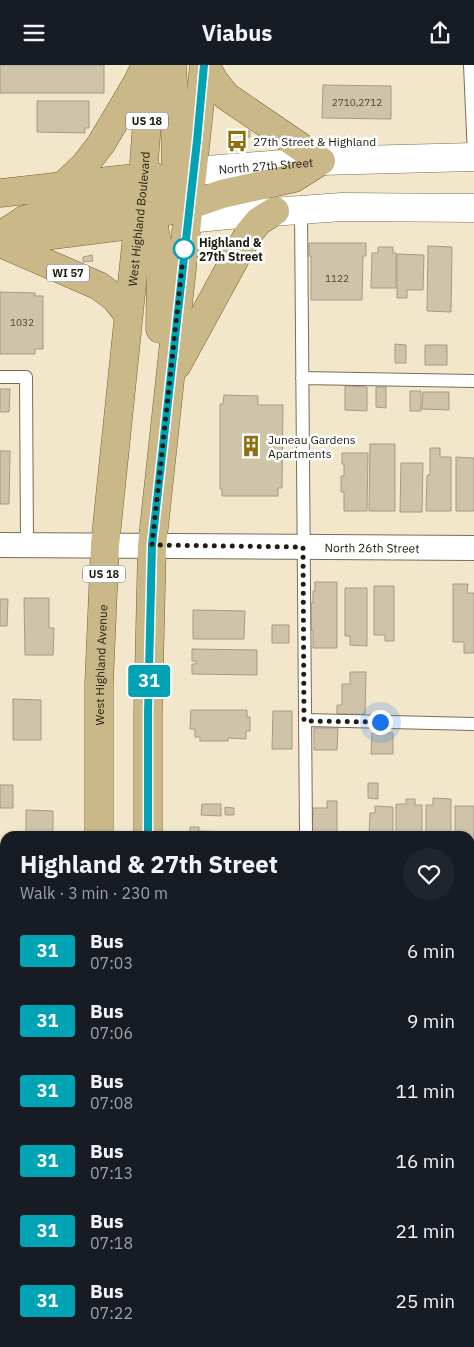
<!DOCTYPE html>
<html lang="en">
<head>
<meta charset="utf-8">
<style>
	body { margin:0; font-family:"IBM Plex Sans",sans-serif; background:#20242c; color:#f1f3f6; height:100vh; display:flex; flex-direction:column; font-size:19px; white-space:nowrap }
	* { box-sizing:border-box; margin:0 }
	p { font-size:16px; color:#9ea1a6 }
	.icon { flex:none; width:28px; height:28px; fill:none; stroke:currentColor; stroke-width:2; stroke-linecap:round; stroke-linejoin:round }
	.map { position:relative; flex:1; overflow:hidden }
	.drawer { position:absolute; left:0px; top:766px; width:475px; height:516px; display:flex; flex-direction:column; background:#171b24; border-radius:15px 15px 0 0; box-shadow:0 1px 4px #0004 }
	.drawer>* { flex:none }
	.badge { padding:0 10px; border-radius:4px; font-size:18px; line-height:32px }
	.you { position:absolute; width:25px; height:25px; margin:-12px; border:4px solid #fff; border-radius:50%; background:#1a73e8; box-shadow:0 0 0 8px #1a73e833 }
	.map>.badge { position:absolute; translate:-50% -50%; box-shadow:0 0 0 2px #fff }
	.round { display:grid; place-items:center; flex:none; width:52px; height:52px; border-radius:26px; background:#20242c }
	.head { display:flex; align-items:center; justify-content:space-between; height:85px; padding:0 20px }
	h1 { font-size:24px; font-weight:700; line-height:38px }
	ul { padding:0; list-style:none }
	li { display:flex; align-items:center; gap:15px; height:70px; padding:0 20px }
	li div { flex:1 }
	li b { display:block; font-size:19px }
	li em { font-style:normal }
	li .badge { min-width:55px; font-weight:700; text-align:center }
	header { display:flex; justify-content:space-between; align-items:center; height:65px; padding:0 20px; background:#171b24; font-size:22px; font-weight:700 }
	.map>svg:first-child { display:block }
	.building { fill:#cfc4a9; stroke:#a59b81 }
	.lines { fill:none; stroke-linecap:round; stroke-linejoin:round }
	.lane-casing { stroke:#786e55; stroke-width:14 }
	.street-casing { stroke:#786e55; stroke-width:26 }
	.secondary-casing { stroke:#786e55; stroke-width:29 }
	.primary-casing { stroke:#78632c; stroke-width:29 }
	.lane { stroke:#fff; stroke-width:12 }
	.street { stroke:#fff; stroke-width:24 }
	.secondary { stroke:#fff; stroke-width:28 }
	.primary { stroke:#cab889; stroke-width:28 }
	.line-casing { stroke:#fff; stroke-width:11 }
	.line { stroke:#00a3b4; stroke-width:8 }
	.walk { stroke:#211d13; stroke-width:5; stroke-dasharray:0 9 }
	.stop-dot { fill:#fff; stroke:#00a3b4; stroke-width:2.5 }
	.labels { text-anchor:middle; dominant-baseline:central; stroke-width:5; stroke-linejoin:round; paint-order:stroke }
	.number-label { font-size:10px; fill:#4c4738 }
	.shield { fill:#fff; stroke:#64615a; stroke-width:1 }
	.shield-label { font-size:11px; font-weight:bold; fill:#211d13 }
	.poi-label { font-size:12px; fill:#211d13; stroke:#fff; text-anchor:start }
	.street-label { font-size:12px; fill:#211d13; stroke:#fff }
	.stop-label { font-size:12px; font-weight:bold; fill:#211d13; stroke:#fff; text-anchor:start }
</style>
</head>
<body>
<header><svg class="icon" aria-label="menu" viewBox="0 0 24 24"><path d="M4 6h16M4 12h16M4 18h16"/></svg>Viabus<svg class="icon" aria-label="share" viewBox="0 0 24 24"><path d="M12 15V3M7 8l5-5 5 5M5 13v7h14v-7"/></svg></header>
<div class="map">
<svg width="474" height="1282" viewBox="0 0 474 1282">
	<rect width="100%" height="100%" fill="#f3e7cb"/>
	<path class="building" d="M0 0H104V28H0Z
		M323 20 391 21V54L322 53Z
		M37 36H89V63H85V68L37 67Z
		M241 66H250V72H241Z
		M309 178H366V191H363L362 235H311V191H309Z
		M428 181 452 182 451 247 427 246Z
		M378 182H393V188H396V223H371L372 188H378Z
		M397 189 424 190 423 225H407V233H397Z
		M92 190 93 196 83 197V192Z
		M0 227 35 228V231H43V284H35V289H0Z
		M395 279 406 280V298H395Z
		M425 280H447V300H425Z
		M345 321 367 322V346L345 345Z
		M376 322H386V343L376 342Z
		M0 324H10L9 347H0Z
		M410 326H421V346H410Z
		M423 327H449V345L422 344Z
		M224 330 258 331V340H283L282 423H278V431H222V424H220V339H223Z
		M370 379H395V446H369Z
		M430 383H440V392H451V446H426L427 410H430Z
		M0 386H10L9 439H0Z
		M342 388H368L367 446H344V427H341V411H344V399H342Z
		M456 392 474 393V446H456Z
		M401 398H423L422 447H400Z
		M315 517H337V583H313V565H311V538H313V526H315Z
		M453 519H468L467 528H474V588H464V577H453Z
		M374 521H394V576H385V570H374Z
		M345 523H367V581L350 580V571H345Z
		M24 533H49V563H54L53 590H25Z
		M0 534H8L7 561H0Z
		M193 545 245 546 244 574H193Z
		M272 560H289V578H272Z
		M192 584 257 585V610L192 609V599H196V596H192Z
		M350 607H366L365 649H337V640H342V619H350Z
		M13 634 41 635V675H13Z
		M191 645H247V652H250V666H246V674L228 673V676H200V672H195V664H190Z
		M273 646H292V684H272Z
		M314 663H338L337 685H314Z
		M372 668H393V689H371Z
		M368 718H378V734L368 733Z
		M0 720H13V743H0Z
		M433 733 451 734V771H426V740H433Z
		M406 734H415V740H422V771H396V739H406Z
		M327 736H337V771H312L313 743H327Z
		M202 739H221V751L201 750Z
		M375 741 393 742V771H369L370 748H375Z
		M455 741H474V787H470V771H455Z
		M225 742 234 743V750H225Z
		M26 745 53 746V771H26Z
		M190 762H199V766L234 767V771H190Z
		M470 1010H474V1053H470Z
		M470 1244H474V1282H450V1278H470Z
		M270 1278H295V1282H270Z
		M313 1278H336V1282H315L313 1281Z
		M338 1278H365V1282H338Z
		M394 1278H420V1282H394Z"/>
	<g class="lines">
		<g class="lane-casing">
			<path id="lane" d="M470 0 474 91
				M301 144 306 771
				M0 312H26L27 480
				M302 313 474 316
				M305 655 474 659
				M470 961H474
				M0 1199H5V1282
				M470 1201H474
				M304 1278V1282"/>
		</g>
		<g class="street-casing">
			<g id="street">
				<path id="s1" d="M0 480 474 483"/>
				<path d="M0 822H5"/>
				<path d="M470 826H474"/>
				<path d="M470 1084H474"/>
			</g>
		</g>
		<g class="secondary-casing">
			<g id="secondary">
				<path id="s2" d="M194 106 321 96 474 92"/>
				<path d="M188 154 228 150 342 142 474 143"/>
			</g>
		</g>
		<g class="primary-casing">
			<g id="primary">
				<path d="M172 0 175 55 176 108 182 130"/>
				<path d="M64 120 84 101 101 79 136 20 146 0"/>
				<path d="M0 128 153 111"/>
				<path d="M149 140 159 186 161 207 160 264"/>
				<path d="M137 159 152 150 190 140 222 129 294 113 321 96 226 31 215 17 205 0"/>
				<path d="M3 169 24 155 60 145 94 141 157 124"/>
				<path d="M0 174 44 171 155 157"/>
				<path d="M0 178 99 221 115 233 128 249"/>
				<path d="M177 300 249 168 259 156 275 146"/>
				<path id="s3" d="M99 771V619L105 480 143 112 151 0"/>
				<path d="M148 771V648L152 481 204 0"/>
				<path d="M149 1278V1282"/>
				<path d="M97 1282V1278"/>
			</g>
		</g>
		<use href="#lane" class="lane"/>
		<use href="#street" class="street"/>
		<use href="#secondary" class="secondary"/>
		<use href="#primary" class="primary"/>
	</g>
	<g class="lines">
		<g class="line-casing">
			<path id="line" d="M148 771V648L152 480 197 76 204 0"/>
		</g>
		<use href="#line" class="line"/>
		<path class="walk" d="M184 184 152 480 303 482 304 656 380 657"/>
	</g>
	<defs>
		<g id="bus-bare" transform="scale(1.725)"><path d="M-5-6H5V4H4V6H2V4H-2V6H-4V4H-5ZM-3.5-4V0h7V-4ZM-3.5 1.2v1.5H-2V1.2ZM2 1.2v1.5H3.5V1.2Z" fill="#8e7013" stroke="#fff" stroke-width="2.5" paint-order="stroke"/></g>
		<g id="building-bare" transform="scale(1.725)"><path d="M-4-6H4V6H1V3H-1V6H-4ZM-2.5-4.3h1.7v1.8h-1.7ZM.8-4.3h1.7v1.8H.8ZM-2.5-1h1.7V.8h-1.7ZM.8-1h1.7V.8H.8Z" fill="#8e7013" stroke="#fff" stroke-width="2.5" paint-order="stroke"/></g>
	</defs>
	<g fill-rule="evenodd">
		<use href="#bus-bare" x="237" y="76"/>
		<use href="#building-bare" x="251" y="381"/>
	</g>
	<circle class="stop-dot" cx="184" cy="184" r="10"/>
	<g class="labels">
		<g class="number-label">
			<text x="357" y="37">2710,2712</text>
			<text x="337" y="213">1122</text>
			<text x="22" y="257">1032</text>
		</g>
		<g class="shield">
			<rect x="126" y="47.5" width="42" height="17" rx="4"/>
			<rect x="47" y="199.5" width="42" height="17" rx="4"/>
			<rect x="83" y="500.5" width="42" height="17" rx="4"/>
		</g>
		<g class="shield-label">
			<text x="147" y="56">US 18</text>
			<text x="68" y="208">WI 57</text>
			<text x="104" y="509">US 18</text>
		</g>
		<g class="poi-label">
			<text x="253" y="76">27th Street &amp; Highland</text>
			<text x="268" y="374">Juneau Gardens<tspan x="268" dy="14">Apartments</tspan></text>
		</g>
		<g class="street-label">
			<text stroke="none"><textPath href="#s2" startOffset="72">North 27th Street</textPath></text>
			<text stroke="none"><textPath href="#s3" startOffset="619">West Highland Boulevard</textPath></text>
			<text stroke="none"><textPath href="#s1" startOffset="372">North 26th Street</textPath></text>
			<text stroke="none"><textPath href="#s3" startOffset="171">West Highland Avenue</textPath></text>
		</g>
		<g class="stop-label">
			<text x="199" y="177">Highland &amp;<tspan x="199" dy="14">27th Street</tspan></text>
		</g>
	</g>
</svg>
<div class="you" style="left:380px;top:657px"></div>
<b class="badge" style="left:149px;top:616px;background:#00a3b4;color:#fff">31</b>
<section class="drawer">
<div class="head"><div><h1>Highland &amp; 27th Street</h1><p>Walk · 3 min · 230 m</p></div><a class="round"><svg class="icon" aria-label="heart" viewBox="0 0 24 24"><path d="M12 20l-8-8c-3-5 5-10 8-4 3-6 11-1 8 4z"/></svg></a></div>
<ul>
<li><span class="badge" style="background:#00a3b4;color:#fff">31</span><div><b>Bus</b><p>07:03</p></div><em>6 min</em></li>
<li><span class="badge" style="background:#00a3b4;color:#fff">31</span><div><b>Bus</b><p>07:06</p></div><em>9 min</em></li>
<li><span class="badge" style="background:#00a3b4;color:#fff">31</span><div><b>Bus</b><p>07:08</p></div><em>11 min</em></li>
<li><span class="badge" style="background:#00a3b4;color:#fff">31</span><div><b>Bus</b><p>07:13</p></div><em>16 min</em></li>
<li><span class="badge" style="background:#00a3b4;color:#fff">31</span><div><b>Bus</b><p>07:18</p></div><em>21 min</em></li>
<li><span class="badge" style="background:#00a3b4;color:#fff">31</span><div><b>Bus</b><p>07:22</p></div><em>25 min</em></li>
</ul>
</section>
</div>
</body>
</html>
